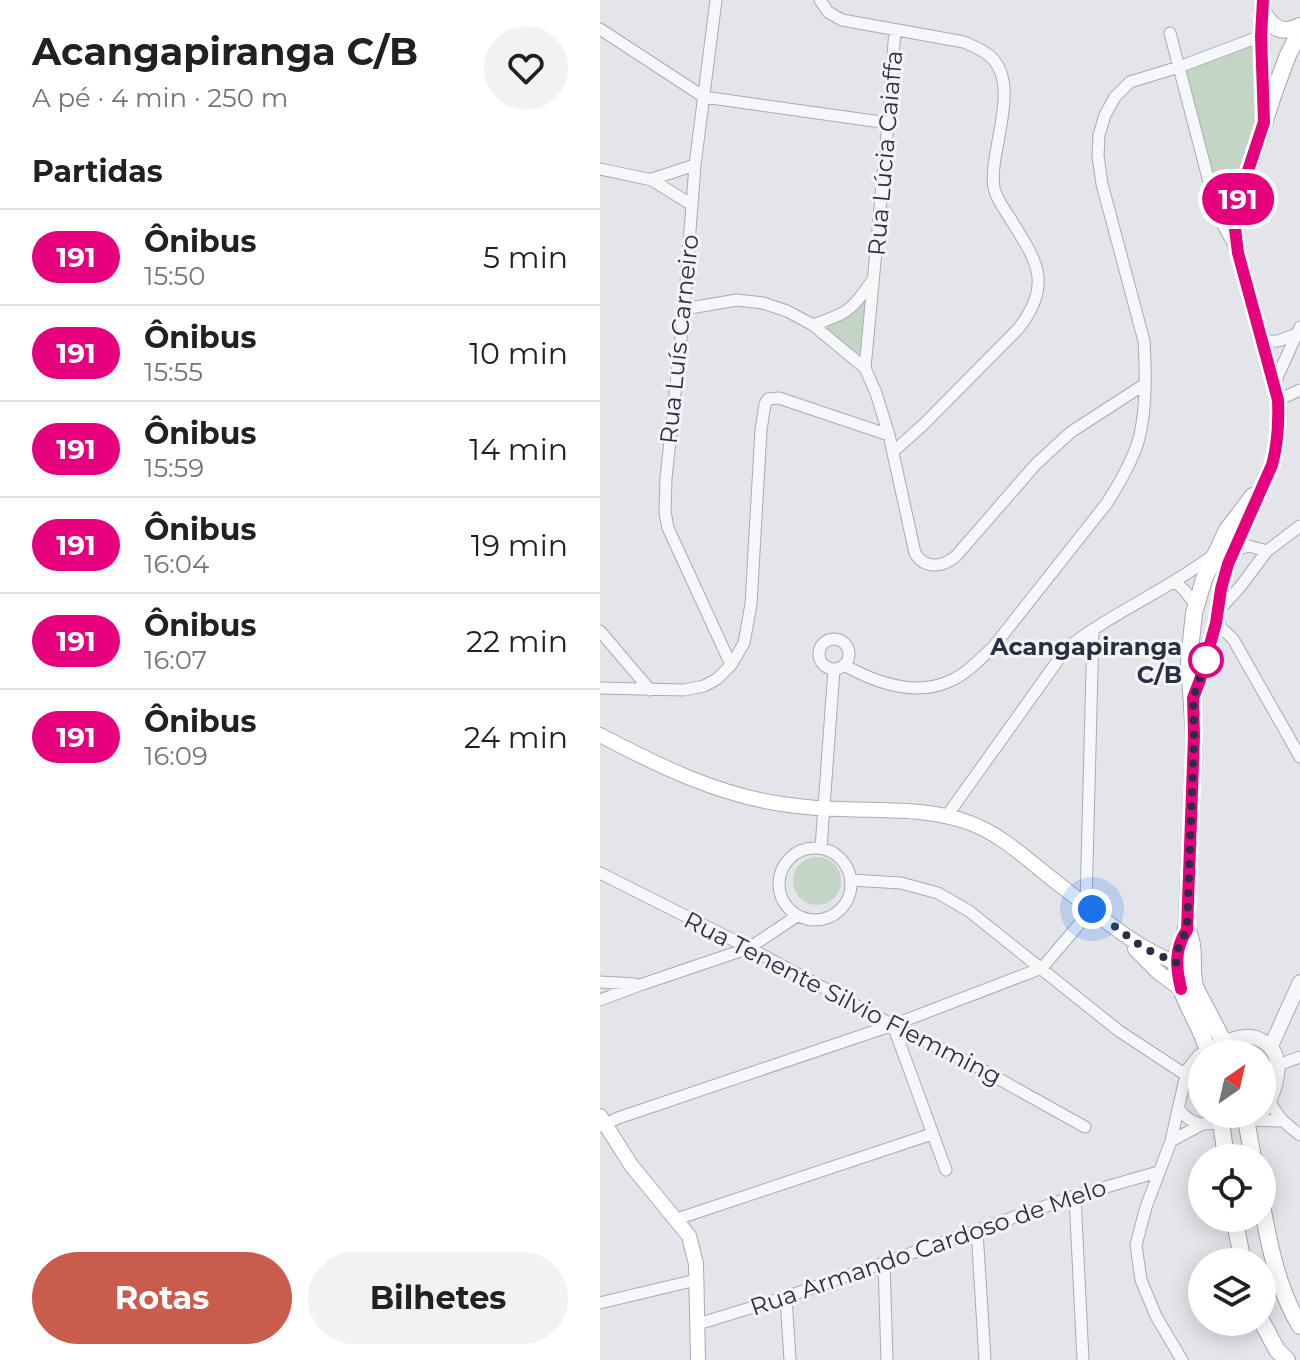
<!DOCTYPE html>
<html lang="pt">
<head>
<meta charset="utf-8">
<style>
	body { margin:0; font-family:Montserrat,sans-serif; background:#f2f2f2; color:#202124; height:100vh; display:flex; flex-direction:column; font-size:30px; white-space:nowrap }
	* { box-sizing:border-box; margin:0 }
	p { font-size:26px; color:#757577 }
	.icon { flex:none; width:44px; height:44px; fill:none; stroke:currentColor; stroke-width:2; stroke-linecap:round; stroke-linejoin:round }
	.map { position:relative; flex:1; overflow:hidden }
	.drawer { display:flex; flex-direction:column; background:#fff; width:600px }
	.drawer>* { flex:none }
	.badge { padding:0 16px; border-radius:26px; font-size:28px; line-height:52px }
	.needle { width:52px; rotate:34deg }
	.fabs { position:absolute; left:588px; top:1040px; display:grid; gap:16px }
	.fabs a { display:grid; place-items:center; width:88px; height:88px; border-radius:50%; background:#fff; box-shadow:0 4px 20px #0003; font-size:40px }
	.you { position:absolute; width:40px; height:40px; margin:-20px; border:6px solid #fff; border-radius:50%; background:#1a73e8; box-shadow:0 0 0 12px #1a73e833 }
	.map>.badge { position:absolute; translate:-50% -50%; box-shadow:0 0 0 4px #fff }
	h2 { padding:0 32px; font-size:30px; line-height:72px }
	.round { display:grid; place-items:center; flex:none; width:84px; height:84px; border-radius:42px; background:#f2f2f2 }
	.head { display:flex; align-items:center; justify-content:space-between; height:136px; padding:0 32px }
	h1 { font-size:38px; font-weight:700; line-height:60px }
	.button { display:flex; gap:16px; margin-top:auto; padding:16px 32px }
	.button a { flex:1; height:92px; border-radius:48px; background:#ca5c4e; color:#fff; font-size:32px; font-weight:700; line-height:92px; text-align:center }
	.button a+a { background:#f2f2f2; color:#202124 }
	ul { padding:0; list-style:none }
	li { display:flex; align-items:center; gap:24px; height:96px; padding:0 32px; border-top:2px solid #e0e0e0 }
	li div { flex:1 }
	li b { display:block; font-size:30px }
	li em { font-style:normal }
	li .badge { min-width:88px; font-weight:700; text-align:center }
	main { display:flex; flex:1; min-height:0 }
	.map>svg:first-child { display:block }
	.green { fill:#c5d5c5 }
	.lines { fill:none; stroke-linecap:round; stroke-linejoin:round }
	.minor-casing { stroke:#a9aab5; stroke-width:13 }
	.tertiary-casing { stroke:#a9aab5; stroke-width:16 }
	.secondary-casing { stroke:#a9aab5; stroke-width:16 }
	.primary-casing { stroke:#a3a6b6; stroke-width:18 }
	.minor { stroke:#f6f7f9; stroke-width:11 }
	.tertiary { stroke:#f6f7f9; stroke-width:14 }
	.secondary { stroke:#fff; stroke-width:14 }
	.primary { stroke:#fff; stroke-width:16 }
	.line-casing { stroke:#fff; stroke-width:18 }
	.line { stroke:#e6007e; stroke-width:12 }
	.walk { stroke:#2c2e43; stroke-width:8; stroke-dasharray:0 14.4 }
	.stop-dot { fill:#fff; stroke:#e6007e; stroke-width:4 }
	.labels { text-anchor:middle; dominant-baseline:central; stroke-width:6; stroke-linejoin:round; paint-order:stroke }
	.street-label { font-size:24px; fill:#2c2e43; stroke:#f3f4f8 }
	.stop-label { font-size:24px; font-weight:bold; fill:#2c2e43; stroke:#f3f4f8; text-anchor:end }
</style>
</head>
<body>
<main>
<section class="drawer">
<div class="head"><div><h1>Acangapiranga C/B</h1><p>A pé · 4 min · 250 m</p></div><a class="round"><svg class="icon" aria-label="heart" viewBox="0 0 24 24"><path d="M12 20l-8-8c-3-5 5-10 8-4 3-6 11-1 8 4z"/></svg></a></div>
<h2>Partidas</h2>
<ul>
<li><span class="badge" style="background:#e6007e;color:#fff">191</span><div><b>Ônibus</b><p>15:50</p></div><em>5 min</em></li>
<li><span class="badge" style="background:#e6007e;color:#fff">191</span><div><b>Ônibus</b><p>15:55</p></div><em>10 min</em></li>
<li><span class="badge" style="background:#e6007e;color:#fff">191</span><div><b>Ônibus</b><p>15:59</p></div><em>14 min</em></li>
<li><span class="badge" style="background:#e6007e;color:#fff">191</span><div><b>Ônibus</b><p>16:04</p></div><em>19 min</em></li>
<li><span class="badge" style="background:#e6007e;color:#fff">191</span><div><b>Ônibus</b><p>16:07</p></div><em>22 min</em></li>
<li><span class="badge" style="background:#e6007e;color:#fff">191</span><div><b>Ônibus</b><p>16:09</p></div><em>24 min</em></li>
</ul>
<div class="button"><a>Rotas</a><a>Bilhetes</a></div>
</section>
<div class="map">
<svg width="700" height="1360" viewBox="0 0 700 1360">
	<rect width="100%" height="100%" fill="#e4e4eb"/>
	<path class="green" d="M659 39V116L647 158 628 189 618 191 586 71Z
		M267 293 260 358 224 326C248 317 252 313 267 293Z
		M193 881a24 24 0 1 1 48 0a24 24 0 1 1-48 0Z"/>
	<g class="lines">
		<g class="minor-casing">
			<path id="minor" d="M116 0 95 165 84 309 66 478 65 512 68 528 131 665
				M220 0 228 12 242 20 364 42C373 46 384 50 391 57 422 87 388 151 394 188 396 198 402 206 408 215 435 259 455 282 418 329L323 425 294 451
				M0 29 104 97 288 123
				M570 33 613 197 623 225 634 245
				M0 169 52 180 92 205
				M52 179 95 165
				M84 309 137 300 163 303 187 311 213 325 265 368 276 393 289 435 315 553C325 570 343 567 356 556L436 464 471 432 545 384
				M213 325C245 314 252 311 271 282
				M662 341H678L697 334
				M265 368 288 123 295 30
				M674 384 700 327
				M678 400 700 390
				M635 550 649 546 667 551
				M575 582 584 590 596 605
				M618 611 640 587 667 551 700 526
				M616 623 633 639 700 757
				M0 631 50 690
				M219 654a15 15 0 1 1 30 0a15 15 0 1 1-30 0Z
				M244 665C276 683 315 697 350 681 368 673 381 658 394 646L507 503C519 484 531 464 538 442 547 411 546 373 544 341L502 184 498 156 499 135 505 115 515 97 530 82 579 67 661 36
				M0 688 84 690 104 686 117 679 131 665 144 643 151 604 161 430 165 404 168 399 179 398 289 435
				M346 817 466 649C511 613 566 591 612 556
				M179 884a36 36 0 1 1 72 0a36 36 0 1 1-72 0Z
				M221 848 234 669
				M0 873 149 948 293 1025 374 1065 485 1127
				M251 880 301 883 338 893 369 911 519 1031 586 1075
				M486 905 493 630
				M0 982 35 984
				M0 1000 40 985 149 948 197 916
				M293 1025 346 1170
				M678 1065 700 1057
				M670 1101C677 1117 686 1124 700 1135
				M579 1110C594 1126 601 1125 622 1123
				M646 1120 682 1121
				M1 1126 18 1118 293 1025 442 968 492 909
				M571 1141 601 1125
				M475 1196 483 1360
				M77 1219 332 1134
				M377 1231 385 1360
				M284 1263 287 1360
				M186 1297 190 1360
				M0 1303 96 1280
				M98 1324 186 1297 475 1196 558 1172
				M582 1360 556 1316 541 1280 536 1245 546 1207 571 1141 587 1070 599 1055 608 1050"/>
		</g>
		<g class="tertiary-casing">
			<path id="tertiary" d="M671 1046 700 982
				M614 1047C624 1043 634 1037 645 1037 653 1036 658 1038 664 1042 688 1056 675 1094 662 1112"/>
		</g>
		<g class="secondary-casing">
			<path id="secondary" d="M0 735C57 765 118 795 182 804 202 807 223 809 243 809 285 811 330 808 370 823 397 833 419 852 441 870 457 883 473 895 489 908 517 930 543 950 576 963
				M535 949 559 973 581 989
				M0 1116 31 1165 89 1236 96 1264 98 1360"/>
		</g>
		<g class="primary-casing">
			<path id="primary" d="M663 0 661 36 664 112
				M662 11C673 28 680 35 700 26
				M593 698 600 680 616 623 621 589 628 564 672 465C678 443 679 423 678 400L638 253 635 229 638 201 676 87 688 55 700 31
				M587 930C597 947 590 968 595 987L630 1054
				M609 1054C601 1023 578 997 576 965 575 946 586 938 587 923L594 736 589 660 594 613 604 579 627 530 653 496
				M620 1114 626 1158
				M645 1114 653 1158
				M662 1206C670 1248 678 1289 700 1326
				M634 1218 643 1262
				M662 1322 677 1350 687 1360"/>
		</g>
		<use href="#minor" class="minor"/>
		<use href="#tertiary" class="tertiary"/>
		<use href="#secondary" class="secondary"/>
		<use href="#primary" class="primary"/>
	</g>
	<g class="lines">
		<g class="line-casing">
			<path id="line" d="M581 989C576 968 574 949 587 930L594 736 593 698 600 680 616 623 621 589 628 564 672 465C678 443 679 423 678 400L638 253 635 229 638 201 664 122 661 36 663 0"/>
		</g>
		<use href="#line" class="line"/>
		<path class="walk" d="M492 909 542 947 576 963 579 944 587 930 594 736 593 698 606 660"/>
	</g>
	<circle class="stop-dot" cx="606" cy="660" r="16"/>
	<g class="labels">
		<g class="street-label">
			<text transform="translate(285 153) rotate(-85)">Rua Lúcia Caiaffa</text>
			<text transform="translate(79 339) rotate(-84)">Rua Luís Carneiro</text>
			<text transform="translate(243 998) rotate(27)">Rua Tenente Silvio Flemming</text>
			<text transform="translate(328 1247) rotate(-19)">Rua Armando Cardoso de Melo</text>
		</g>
		<g class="stop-label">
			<text x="582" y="646">Acangapiranga<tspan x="582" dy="28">C/B</tspan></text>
		</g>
	</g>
</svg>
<div class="fabs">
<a><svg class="needle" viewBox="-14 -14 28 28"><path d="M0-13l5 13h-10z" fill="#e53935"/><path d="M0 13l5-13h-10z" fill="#757577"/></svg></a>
<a><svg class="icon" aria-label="locate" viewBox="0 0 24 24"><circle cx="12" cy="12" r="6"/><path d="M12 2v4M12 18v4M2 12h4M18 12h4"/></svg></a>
<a><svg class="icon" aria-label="layers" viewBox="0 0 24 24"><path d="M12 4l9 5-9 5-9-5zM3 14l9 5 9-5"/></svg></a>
</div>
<div class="you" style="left:492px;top:909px"></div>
<b class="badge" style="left:638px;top:199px;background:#e6007e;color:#fff">191</b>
</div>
</main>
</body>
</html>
